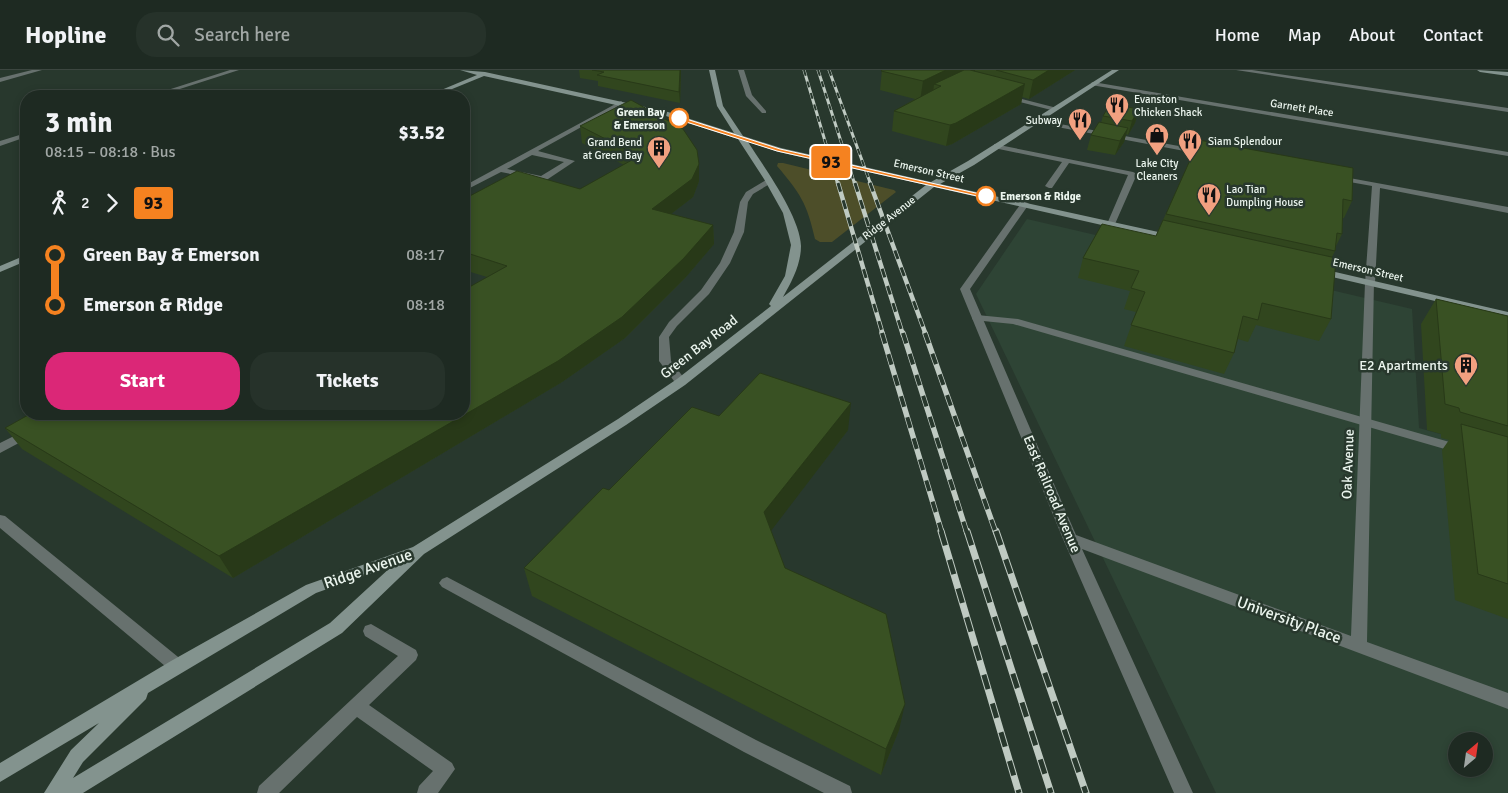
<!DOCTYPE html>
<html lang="en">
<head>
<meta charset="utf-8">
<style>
	body { margin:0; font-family:Signika,sans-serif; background:#26322a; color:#f1f3f6; height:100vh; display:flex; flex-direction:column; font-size:19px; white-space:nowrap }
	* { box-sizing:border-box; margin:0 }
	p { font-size:16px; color:#a1a7a5 }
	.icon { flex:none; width:28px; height:28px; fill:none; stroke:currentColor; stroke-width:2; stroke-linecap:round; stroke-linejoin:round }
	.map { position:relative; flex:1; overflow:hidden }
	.panel { position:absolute; left:20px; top:20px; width:450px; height:330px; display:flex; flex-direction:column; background:#1e2a22; border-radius:20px; box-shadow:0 2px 8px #0003,0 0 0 1px #3c4640 }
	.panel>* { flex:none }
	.badge { padding:0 10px; border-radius:4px; font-size:18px; line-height:32px }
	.needle { width:32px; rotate:29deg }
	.controls { position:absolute; left:1448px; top:662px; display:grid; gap:10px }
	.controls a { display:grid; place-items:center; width:45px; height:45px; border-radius:50%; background:#1e2a22; box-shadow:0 2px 8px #0003,0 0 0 1px #3c4640; font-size:25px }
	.map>.badge { position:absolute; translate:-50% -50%; box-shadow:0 0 0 2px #fff }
	.legs { display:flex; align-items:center; gap:8px; height:55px; padding:0 25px; font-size:16px }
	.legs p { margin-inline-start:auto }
	.headline { display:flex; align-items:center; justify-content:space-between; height:85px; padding:0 25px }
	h1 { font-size:28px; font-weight:700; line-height:38px }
	.button { display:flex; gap:10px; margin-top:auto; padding:10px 25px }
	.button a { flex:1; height:58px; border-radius:20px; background:#db2777; color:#fff; font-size:20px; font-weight:700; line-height:58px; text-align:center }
	.button a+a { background:#26322a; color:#f1f3f6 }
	ul { padding:0 25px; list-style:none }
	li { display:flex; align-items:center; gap:18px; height:50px; font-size:19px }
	li i { display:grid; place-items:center; width:8px; height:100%; margin:0 6px; background:currentColor }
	li i::after { content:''; width:12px; height:12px; margin:-6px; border:4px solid; border-radius:50%; background:#1e2a22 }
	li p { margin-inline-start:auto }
	li:first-child i { background:linear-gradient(#0000 50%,currentColor 0) }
	li:last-child i { background:linear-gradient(currentColor 50%,#0000 0) }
	header { display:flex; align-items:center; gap:30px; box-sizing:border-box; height:70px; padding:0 25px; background:#1e2a22; border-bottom:1px solid #3c4640 }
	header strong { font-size:24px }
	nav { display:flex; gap:28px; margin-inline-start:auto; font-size:18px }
	.search { width:350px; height:45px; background:#26322a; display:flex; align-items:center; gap:12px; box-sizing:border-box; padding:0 18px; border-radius:20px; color:#a1a7a5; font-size:19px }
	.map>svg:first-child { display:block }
	.built { fill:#2e4435; fill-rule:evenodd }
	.green { fill:#4d4e29 }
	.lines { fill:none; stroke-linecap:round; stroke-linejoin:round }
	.lane { fill:#67716e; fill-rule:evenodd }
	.street { fill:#67716e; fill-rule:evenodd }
	.secondary { fill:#83938e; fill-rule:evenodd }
	.rail-far3-casing { stroke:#bfcac2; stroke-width:3 }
	.rail-far2-casing { stroke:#bfcac2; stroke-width:4.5 }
	.rail-far1-casing { stroke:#bfcac2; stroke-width:5.5 }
	.rail-casing { stroke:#bfcac2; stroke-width:7 }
	.rail-far3 { stroke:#28382d; stroke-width:2; stroke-dasharray:6; stroke-linecap:butt }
	.rail-far2 { stroke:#28382d; stroke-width:3; stroke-dasharray:9; stroke-linecap:butt }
	.rail-far1 { stroke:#28382d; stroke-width:4; stroke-dasharray:11; stroke-linecap:butt }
	.rail { stroke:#28382d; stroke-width:5; stroke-dasharray:15; stroke-linecap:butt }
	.wall { fill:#31461e }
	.shaded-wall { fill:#283918 }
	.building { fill:#395123; stroke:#283918 }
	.line-1 { fill:#f58220; stroke:#fff }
	.stop-1-dot { fill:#fff; stroke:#f58220; stroke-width:2.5 }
	.labels { text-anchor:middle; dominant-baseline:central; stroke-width:5; stroke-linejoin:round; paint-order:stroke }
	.far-poi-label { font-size:11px; fill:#ebf5ee; stroke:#28382d; text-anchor:start }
	.far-street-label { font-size:11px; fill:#ebf5ee; stroke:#28382d }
	.far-stop-label { font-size:11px; font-weight:bold; fill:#ebf5ee; stroke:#28382d; text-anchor:end }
	.street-label { font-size:14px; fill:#ebf5ee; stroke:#28382d }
	.poi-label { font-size:14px; fill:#ebf5ee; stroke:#28382d; text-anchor:end }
	.near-street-label { font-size:16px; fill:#ebf5ee; stroke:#28382d }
</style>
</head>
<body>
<header>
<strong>Hopline</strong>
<div class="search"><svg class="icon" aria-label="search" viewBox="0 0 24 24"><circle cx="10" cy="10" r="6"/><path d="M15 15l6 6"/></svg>Search here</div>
<nav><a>Home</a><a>Map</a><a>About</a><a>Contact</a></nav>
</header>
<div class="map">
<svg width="1508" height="723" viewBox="0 0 1508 723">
	<rect width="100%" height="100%" fill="#28382d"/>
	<path class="built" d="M1027 149 1412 239 1419 358 1508 383V723H1216L976 224ZM1456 671H1484V699H1456Z"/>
	<path class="green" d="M778 93H783L894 120 896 122 832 172H820L815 169C807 133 800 123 777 96Z"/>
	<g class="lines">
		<path class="lane" d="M230 0H239L158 26H149Z
			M738 0H744L752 25 766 41V43H762L746 26Z
			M1236 0H1252L1508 38V42Z
			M1006 25 1057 38 1058 39 1055 41 1004 28V26Z
			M621 31 624 33 623 34 538 81 575 91 545 111 501 102 464 121V116ZM532 85 564 92 541 106 507 99Z
			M1033 49 1211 82 1215 84 1211 86 1036 53 1032 51Z
			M26 63V67L0 76V71Z
			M994 74 1133 102 1137 104 1115 154 1111 157 1107 154 1128 105 1069 93 1052 118H1049L1045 116 1062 92 994 78Z
			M1333 105 1508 137V143L1380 118 1375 213 1370 216 1365 213 1372 116 1333 109Z
			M766 110 773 112 753 124 748 132 744 162 730 193 709 224 677 256 669 267 671 291 687 312 681 316 677 315 659 291V267L669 252 701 220 720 193 734 162 740 132 746 122Z
			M977 245 1018 249 1467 377 1468 380 1462 384 1013 254 973 250 972 248 973 246Z
			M28 359 34 363 32 366 0 383V373Z
			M0 445 5 446 183 591 185 596 183 601 177 603 171 601 0 458Z
			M447 507 756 670 850 716 852 723H824L744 682 442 517 439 513 442 509Z
			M371 554 416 580 418 585 416 590 369 635 452 693 455 699 438 723H417L419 716 433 701 357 647 279 723H257L259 716 398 586 365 566 363 561 365 556Z"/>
		<path class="street" d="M32 0H42L0 12V8Z
			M1093 12 1508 82V86L1091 15V13Z
			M1025 131 1029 134 970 219 1076 465 1351 566 1365 213 1366 211H1374L1367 572 1508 623V639L1082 479 1193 723H1174L1063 469 960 219 1022 132Z"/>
		<path class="secondary" d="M460 0 485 2 668 42 734 63 717 36 709 0H715L723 36 743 66 781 78 931 112 968 91 1112 0H1119L974 95 940 114 1172 165 1177 168 1172 171 934 117 685 315 626 355 424 484 342 563 83 723H44L71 680 99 653 0 712V693L171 591 306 515 413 477 618 349 677 309 771 236 769 234 785 206 791 175 783 143 764 109 738 69 666 46 484 6 435 26H427L477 5ZM748 72 779 82 926 115 783 227C792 211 801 194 801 176 800 146 764 97 748 72ZM392 496 330 553 73 708 83 692 146 629 148 623 316 523Z
			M1477 0 1508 2V6L1480 2Z
			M26 185V191L0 202V196Z
			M1318 198 1508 242V248L1315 203V199Z"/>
		<g class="rail-far3-casing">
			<path id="rail-far3" d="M804 0 838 115
				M818 0 855 115
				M829 0 871 115"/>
		</g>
		<g class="rail-far2-casing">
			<path id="rail-far2" d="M838 113 883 265
				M855 113 903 265
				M870 113 926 265"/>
		</g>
		<g class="rail-far1-casing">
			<path id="rail-far1" d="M882 263 942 463
				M903 263 967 463
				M925 263 996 463"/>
		</g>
		<g class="rail-casing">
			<path id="rail" d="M941 461 1019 723
				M967 461 1051 723
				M996 461 1086 723"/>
		</g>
		<use href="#rail-far3" class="rail-far3"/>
		<use href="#rail-far2" class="rail-far2"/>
		<use href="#rail-far1" class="rail-far1"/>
		<use href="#rail" class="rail"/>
	</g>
	<path class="wall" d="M579 0H681L680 33 598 16V11L580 8Z
		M882 0H1075L1029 29 1022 27 1021 34 952 74 946 76 892 61 894 41 915 29 880 20Z
		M1139 39 1135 53 1128 65 1126 64 1124 72 1115 85 1087 80 1091 65 1101 53 1103 46Z
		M580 56 699 111 693 127 671 144 713 155 714 174 685 208 625 268 562 312 233 508 22 379 5 358 464 344 487 207 464 200V128H466L580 119 624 95 582 73Z
		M1199 70 1352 131 1344 148H1342V164L1336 176 1335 181 1332 187 1331 249 1319 271 1256 255 1248 272 1238 269 1234 283 1224 304 1124 276 1136 242 1124 239 1130 221 1078 208 1083 188 1156 166 1163 150Z
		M1436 229 1508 246V549L1455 530 1442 380 1449 370 1441 368V364L1427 360 1421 254Z
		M719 346 848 360 771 460 785 498 899 660 881 705 532 526 524 498 609 420Z"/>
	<path class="shaded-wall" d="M680 0H681L680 33 679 22Z
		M946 0H975V2L941 16 934 14 933 24 920 31 923 11Z
		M1049 0H1075L1029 29 1033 10Z
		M1025 14 1021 34 952 74 946 76 950 55Z
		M1139 39 1135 53 1128 65 1132 51Z
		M1128 58 1124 72 1115 85 1120 71Z
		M699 94V111L693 127 654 157 652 139Z
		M713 155 714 174 685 208 625 268 562 312 233 508 219 486Z
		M851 333 848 360 764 470V442Z
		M905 634 899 660 881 705 886 679Z"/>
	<path class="building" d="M592 0H680L679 22 597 5 604 2Z
		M882 0H946L923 11 881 1Z
		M964 0H970L1025 14 956 53 950 55 894 41 941 16 934 14Z
		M996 0H1049L1033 10Z
		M631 30 683 59 697 80 699 94 692 109 652 139 713 155 684 188 622 247 558 291 219 486 5 358 30 344H464V220L507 196 464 182V128H466L517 101 580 119 639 86 580 56Z
		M1110 34 1139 39 1132 51 1103 46Z
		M1099 52 1128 58 1120 71 1091 65Z
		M1199 70 1353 98 1352 131 1343 129 1342 164 1337 163 1335 181 1166 144Z
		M1163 150 1336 188 1331 249 1262 233 1258 250 1243 246 1234 283 1131 255 1145 222 1131 218 1139 201 1083 188 1102 154 1156 166Z
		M1436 229 1508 246V356L1460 342 1459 338 1445 334Z
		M760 303 851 333 764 442 785 498 886 544 905 634 886 679 524 498 603 418 609 420 692 337 719 346Z
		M1461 354 1508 367V514L1478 504Z"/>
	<path class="line-1" d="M677 46 780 79 989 126 986 128 777 81 677 49Z"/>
	<defs>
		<g id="restaurant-pin" transform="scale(1.25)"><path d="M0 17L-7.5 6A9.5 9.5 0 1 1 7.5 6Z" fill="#f2a080" stroke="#28382d"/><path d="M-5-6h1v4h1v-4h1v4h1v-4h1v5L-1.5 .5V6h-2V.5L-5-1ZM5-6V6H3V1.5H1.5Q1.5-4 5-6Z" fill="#111"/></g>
		<g id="shop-pin" transform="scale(1.25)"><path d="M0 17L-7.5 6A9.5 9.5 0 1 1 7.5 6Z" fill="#f2a080" stroke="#28382d"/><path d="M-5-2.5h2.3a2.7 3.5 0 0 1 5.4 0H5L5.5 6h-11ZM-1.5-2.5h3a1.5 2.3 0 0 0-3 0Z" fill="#111"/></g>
		<g id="building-pin" transform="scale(1.25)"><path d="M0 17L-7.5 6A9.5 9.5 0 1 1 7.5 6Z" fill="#f2a080" stroke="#28382d"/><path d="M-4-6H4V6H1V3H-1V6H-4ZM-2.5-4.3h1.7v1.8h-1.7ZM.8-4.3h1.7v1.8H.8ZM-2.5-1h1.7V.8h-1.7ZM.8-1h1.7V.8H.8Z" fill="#111"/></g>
	</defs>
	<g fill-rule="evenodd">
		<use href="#restaurant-pin" x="1117" y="35"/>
		<use href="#restaurant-pin" x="1080" y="50"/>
		<use href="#shop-pin" x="1157" y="65"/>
		<use href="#restaurant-pin" x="1190" y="71"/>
		<use href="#building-pin" x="659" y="78"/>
		<use href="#restaurant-pin" x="1209" y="125"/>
		<use href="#building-pin" x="1466" y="295"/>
	</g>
	<g class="stop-1-dot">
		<circle cx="679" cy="48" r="9"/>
		<circle cx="986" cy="126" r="9"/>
	</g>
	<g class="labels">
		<g class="far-poi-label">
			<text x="1134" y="29">Evanston<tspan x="1134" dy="13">Chicken Shack</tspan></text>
			<text x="1062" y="50" text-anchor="end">Subway</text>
			<text x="1208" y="71">Siam Splendour</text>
			<text x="642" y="72" text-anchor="end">Grand Bend<tspan x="642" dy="13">at Green Bay</tspan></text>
			<text x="1157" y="93" text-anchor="middle">Lake City<tspan x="1157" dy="13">Cleaners</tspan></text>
			<text x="1226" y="119">Lao Tian<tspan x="1226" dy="13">Dumpling House</tspan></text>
		</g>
		<g class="far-street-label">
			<text transform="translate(1302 38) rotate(9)">Garnett Place</text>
			<text transform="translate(929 101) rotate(13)">Emerson Street</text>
			<text transform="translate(889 148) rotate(-38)">Ridge Avenue</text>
			<text transform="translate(1368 200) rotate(13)">Emerson Street</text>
		</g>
		<g class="far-stop-label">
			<text x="665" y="42">Green Bay<tspan x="665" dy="13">&amp; Emerson</tspan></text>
			<text x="1000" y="126" text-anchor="start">Emerson &amp; Ridge</text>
		</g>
		<g class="street-label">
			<text transform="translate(699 277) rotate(-38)">Green Bay Road</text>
			<text transform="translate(1348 394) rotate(-88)">Oak Avenue</text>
			<text transform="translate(1052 424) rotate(67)">East Railroad Avenue</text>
		</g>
		<g class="poi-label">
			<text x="1448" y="295">E2 Apartments</text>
		</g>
		<g class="near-street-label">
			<text transform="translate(368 499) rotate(-19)">Ridge Avenue</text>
			<text transform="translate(1289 550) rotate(20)">University Place</text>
		</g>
	</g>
</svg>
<div class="controls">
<a><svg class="needle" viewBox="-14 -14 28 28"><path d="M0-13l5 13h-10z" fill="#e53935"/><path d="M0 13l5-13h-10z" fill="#a1a7a5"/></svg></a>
</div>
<b class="badge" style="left:831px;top:92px;background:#f58220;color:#111">93</b>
<section class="panel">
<div class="headline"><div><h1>3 min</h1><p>08:15 – 08:18 · Bus</p></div><b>$3.52</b></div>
<div class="legs"><svg class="icon" aria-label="walk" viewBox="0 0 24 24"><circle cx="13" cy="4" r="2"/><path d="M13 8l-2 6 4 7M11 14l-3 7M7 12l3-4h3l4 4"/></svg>2<svg class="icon" aria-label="forward" viewBox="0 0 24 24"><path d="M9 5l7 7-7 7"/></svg><b class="badge" style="background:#f58220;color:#111">93</b></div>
<ul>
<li><i style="color:#f58220"></i><b>Green Bay &amp; Emerson</b><p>08:17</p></li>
<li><i style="color:#f58220"></i><b>Emerson &amp; Ridge</b><p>08:18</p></li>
</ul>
<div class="button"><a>Start</a><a>Tickets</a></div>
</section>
</div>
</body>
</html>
